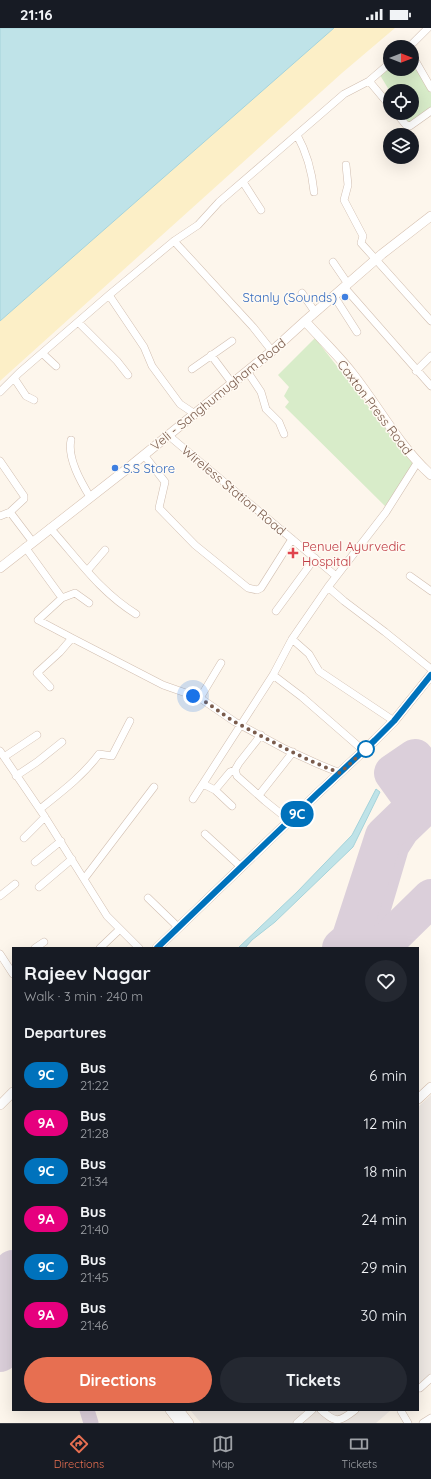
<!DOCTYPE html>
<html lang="en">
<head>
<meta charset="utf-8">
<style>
	body { margin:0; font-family:Quicksand,sans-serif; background:#242831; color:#f1f3f6; height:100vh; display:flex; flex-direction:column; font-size:15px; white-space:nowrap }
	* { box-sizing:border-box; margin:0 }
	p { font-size:13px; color:#9ea1a6 }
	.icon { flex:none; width:22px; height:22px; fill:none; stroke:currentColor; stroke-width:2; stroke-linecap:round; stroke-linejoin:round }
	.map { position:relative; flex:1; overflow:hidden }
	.side { position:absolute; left:12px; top:919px; width:407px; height:464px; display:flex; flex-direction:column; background:#171b24; border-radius:0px; box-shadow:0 4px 16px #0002 }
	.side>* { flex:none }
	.badge { padding:0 8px; border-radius:13px; font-size:14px; line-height:26px }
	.needle { width:26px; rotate:90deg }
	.fabs { position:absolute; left:383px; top:12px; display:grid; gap:8px }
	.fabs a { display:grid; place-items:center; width:36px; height:36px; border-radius:50%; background:#171b24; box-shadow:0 4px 16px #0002; font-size:20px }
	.you { position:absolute; width:20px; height:20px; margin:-10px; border:3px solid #fff; border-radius:50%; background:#1a73e8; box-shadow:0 0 0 6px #1a73e833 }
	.map>.badge { position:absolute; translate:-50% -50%; box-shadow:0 0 0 2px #fff }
	h2 { padding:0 12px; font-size:15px; line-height:36px }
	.round { display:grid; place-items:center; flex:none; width:42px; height:42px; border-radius:21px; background:#242831 }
	.headline { display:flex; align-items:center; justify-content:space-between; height:68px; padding:0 12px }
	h1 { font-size:19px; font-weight:700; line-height:30px }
	.primary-button { display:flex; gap:8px; margin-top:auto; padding:8px 12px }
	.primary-button a { flex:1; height:46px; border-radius:24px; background:#e76f51; color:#fff; font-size:16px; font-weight:700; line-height:46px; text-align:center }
	.primary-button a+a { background:#242831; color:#f1f3f6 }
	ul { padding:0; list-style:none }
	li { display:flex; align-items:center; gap:12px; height:48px; padding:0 12px }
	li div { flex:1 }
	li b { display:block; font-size:15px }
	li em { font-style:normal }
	li .badge { min-width:44px; font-weight:700; text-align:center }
	.status { display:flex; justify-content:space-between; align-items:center; height:28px; padding:0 20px; background:#171b24; direction:ltr }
	.status svg { height:11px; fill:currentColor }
	.tabs { display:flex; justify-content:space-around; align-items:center; height:56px; border-top:1px solid #363941; background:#171b24; font-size:11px; color:#9ea1a6 }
	.tabs a { display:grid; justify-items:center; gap:2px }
	.tabs .selected { color:#e76f51 }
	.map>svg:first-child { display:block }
	.industrial { fill:#efe9e4 }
	.green { fill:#d8ecc9 }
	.sand { fill:#fcefc7 }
	.water { fill:#bfe3e8; stroke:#a5d3da }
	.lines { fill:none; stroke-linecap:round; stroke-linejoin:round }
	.taxiway { stroke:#dbcfda; stroke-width:15 }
	.runway { stroke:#dbcfda; stroke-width:38 }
	.street-casing { stroke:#d1beb0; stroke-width:8 }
	.secondary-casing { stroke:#d6c0b0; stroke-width:10 }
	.street { stroke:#fff; stroke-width:7 }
	.secondary { stroke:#fff; stroke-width:9 }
	.line-casing { stroke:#fff; stroke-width:9 }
	.line { stroke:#0072bc; stroke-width:6 }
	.walk { stroke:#7a5c4d; stroke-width:4; stroke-dasharray:0 7.2 }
	.shop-dot { fill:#3f7fe0; stroke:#fffaf3; stroke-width:1.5 }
	.health-dot { fill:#e0444e; stroke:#fffaf3; stroke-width:1.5 }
	.stop-dot { fill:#fff; stroke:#0072bc; stroke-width:2 }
	.labels { text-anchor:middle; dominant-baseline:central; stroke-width:3; stroke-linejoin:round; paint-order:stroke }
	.shop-label { font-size:13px; fill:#366cbe; stroke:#fffaf3; text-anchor:end }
	.street-label { font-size:13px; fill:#7a5c4d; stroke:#fffaf3 }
	.health-label { font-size:13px; fill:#be3a42; stroke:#fffaf3; text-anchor:start }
</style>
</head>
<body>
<div class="status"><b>21:16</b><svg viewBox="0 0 49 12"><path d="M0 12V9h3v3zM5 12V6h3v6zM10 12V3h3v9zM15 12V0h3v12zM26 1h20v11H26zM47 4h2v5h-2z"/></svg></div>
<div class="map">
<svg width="431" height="1395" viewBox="0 0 431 1395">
	<rect width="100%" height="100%" fill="#fdf6ec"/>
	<path class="industrial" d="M431 1067V1345L418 1357V1079Z
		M190 1382H391L376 1395H201Z"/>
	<path class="green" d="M412 33 431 65V80L408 97 398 85H412V63H390V75L383 66 389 62 380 47 390 40V41H412Z
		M315 310 414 437 385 478 285 379 289 374 284 368 289 359 278 347Z"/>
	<path class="sand" d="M334 0H395L342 45 0 353V293Z"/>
	<path class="water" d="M0 0H334L0 293Z
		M376 761 380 764 353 819 275 894 252 912 245 920H238L297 864 352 807Z"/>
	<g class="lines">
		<path class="taxiway" d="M372 920 401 822 410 808 431 788
			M0 1305 13 1308
			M87 1382 91 1395"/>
		<path class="runway" d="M341 920 350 912 384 808 416 777 393 745 415 730 431 754
			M380 920 431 870
			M0 1254 13 1241
			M0 1288 13 1276
			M0 1325 13 1313"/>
		<g class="street-casing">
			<path id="street" d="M409 19 428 0
				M412 27 431 60
				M369 53 390 78
				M396 85 406 97 410 98 431 83
				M297 107C307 125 312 144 314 164
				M346 137 348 157 344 172 363 208 361 215 431 293
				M243 154 261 182
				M174 213 253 299 272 323
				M333 234 348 256
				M344 259 431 358
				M302 265 315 284
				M109 267 144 319 152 338 180 376 195 386
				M334 268 357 304
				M78 294 117 333 128 347
				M42 325 56 338
				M211 327 232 355
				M192 341 232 313
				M247 343 261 364 266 381 279 394 284 406
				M416 343 431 328
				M14 350 26 368 34 372
				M0 364 19 345 109 267 174 213 198 197 219 174 344 66 369 53 390 35
				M168 407 336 548
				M71 412C67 430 81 454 90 469
				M144 427 165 454 159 480 195 517 248 560 257 562 261 560 292 511
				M0 433 24 468V471L10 484 32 513
				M417 435 386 484 328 559 344 573 385 604 431 641
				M0 488 10 484
				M50 500C78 531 99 563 136 586
				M25 519 62 570 38 592 72 610
				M87 543 105 522
				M410 548 431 563
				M62 570 75 565 89 575
				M276 583 315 530
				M292 611 309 626 319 643 394 693
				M273 647 302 669 364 723
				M50 659 37 645 60 624 72 610 163 657 200 670 235 694 285 721 318 736 340 745
				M200 670 221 635
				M261 707 239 735 235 742 237 748 265 773 290 793
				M0 723 45 789 107 888 139 920
				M4 729 37 707
				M16 748 37 734 62 714
				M203 756 215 762 232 778
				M215 762 230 744 235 742
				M259 767 293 724
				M193 771 273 647 292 611 328 559
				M40 781C60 765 83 748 99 726L112 728 130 693
				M205 806 241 839
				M24 810 45 789
				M35 834 61 813
				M84 851 154 759
				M39 859 72 831
				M0 868 15 856
				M148 870 178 899
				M35 920 44 914
				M100 920 120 901
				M0 926 13 946
				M420 1360 431 1350
				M321 1382C336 1395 338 1395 355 1382
				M402 1382 401 1383 408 1395
				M297 1395 312 1382
				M423 1395 431 1390"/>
		</g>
		<g class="secondary-casing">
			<path id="secondary" d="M305 293C320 310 338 327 352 345 379 379 399 418 431 447
				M0 540 128 440 272 323 305 293 382 226 431 188
				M157 920 317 766 375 712 394 693 431 647
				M418 1071 431 1059
				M0 1077 13 1064
				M170 1382 180 1395
				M179 1382 189 1395"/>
		</g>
		<use href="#street" class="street"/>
		<use href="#secondary" class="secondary"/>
	</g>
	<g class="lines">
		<g class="line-casing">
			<path id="line" d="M157 920 317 766 375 712 394 693 431 647"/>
		</g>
		<use href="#line" class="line"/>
		<path class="walk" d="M193 668C208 673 221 686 235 694 269 712 303 731 340 745L366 721"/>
	</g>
	<g class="shop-dot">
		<circle cx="345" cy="269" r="4"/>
		<circle cx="115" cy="440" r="4"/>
	</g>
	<path class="health-dot" d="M291 519h4v4h4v4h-4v4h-4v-4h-4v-4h4z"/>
	<circle class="stop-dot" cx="366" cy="721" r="8"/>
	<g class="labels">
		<g class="shop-label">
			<text x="337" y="269">Stanly (Sounds)</text>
			<text x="123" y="440" text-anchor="start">S.S Store</text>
		</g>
		<g class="street-label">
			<text transform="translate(218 366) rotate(-39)">Veli - Sanghumugham Road</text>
			<text transform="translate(375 379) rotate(53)">Caxton Press Road</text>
			<text transform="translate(234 462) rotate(40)">Wireless Station Road</text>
		</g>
		<g class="health-label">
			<text x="302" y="518">Penuel Ayurvedic<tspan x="302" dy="15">Hospital</tspan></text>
		</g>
	</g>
</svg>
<div class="fabs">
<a><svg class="needle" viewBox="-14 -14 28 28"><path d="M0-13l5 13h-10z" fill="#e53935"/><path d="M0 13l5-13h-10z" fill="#9ea1a6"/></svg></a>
<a><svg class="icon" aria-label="locate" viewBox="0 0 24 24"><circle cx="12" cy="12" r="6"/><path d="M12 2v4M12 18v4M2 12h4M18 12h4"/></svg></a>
<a><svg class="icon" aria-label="layers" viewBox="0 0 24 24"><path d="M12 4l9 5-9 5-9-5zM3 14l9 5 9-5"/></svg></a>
</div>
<div class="you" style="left:193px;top:668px"></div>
<b class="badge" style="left:297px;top:786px;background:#0072bc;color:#fff">9C</b>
<section class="side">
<div class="headline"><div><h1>Rajeev Nagar</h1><p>Walk · 3 min · 240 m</p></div><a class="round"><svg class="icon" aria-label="heart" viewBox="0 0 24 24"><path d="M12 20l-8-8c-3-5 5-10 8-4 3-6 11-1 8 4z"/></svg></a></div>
<h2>Departures</h2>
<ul>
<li><span class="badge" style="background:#0072bc;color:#fff">9C</span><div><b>Bus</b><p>21:22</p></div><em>6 min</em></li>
<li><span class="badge" style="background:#e6007e;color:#fff">9A</span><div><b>Bus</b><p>21:28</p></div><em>12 min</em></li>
<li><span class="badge" style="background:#0072bc;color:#fff">9C</span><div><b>Bus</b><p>21:34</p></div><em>18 min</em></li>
<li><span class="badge" style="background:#e6007e;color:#fff">9A</span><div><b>Bus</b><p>21:40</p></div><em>24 min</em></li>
<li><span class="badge" style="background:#0072bc;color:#fff">9C</span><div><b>Bus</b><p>21:45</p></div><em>29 min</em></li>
<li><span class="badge" style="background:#e6007e;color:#fff">9A</span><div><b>Bus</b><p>21:46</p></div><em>30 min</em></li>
</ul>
<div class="primary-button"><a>Directions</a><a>Tickets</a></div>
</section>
</div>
<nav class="tabs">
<a class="selected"><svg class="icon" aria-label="directions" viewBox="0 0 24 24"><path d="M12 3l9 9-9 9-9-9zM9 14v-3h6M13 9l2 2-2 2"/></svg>Directions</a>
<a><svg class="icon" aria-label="map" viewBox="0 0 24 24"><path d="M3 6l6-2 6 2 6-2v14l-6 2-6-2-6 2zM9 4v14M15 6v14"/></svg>Map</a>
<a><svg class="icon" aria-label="tickets" viewBox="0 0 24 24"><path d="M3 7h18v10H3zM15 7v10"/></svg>Tickets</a>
</nav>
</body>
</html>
